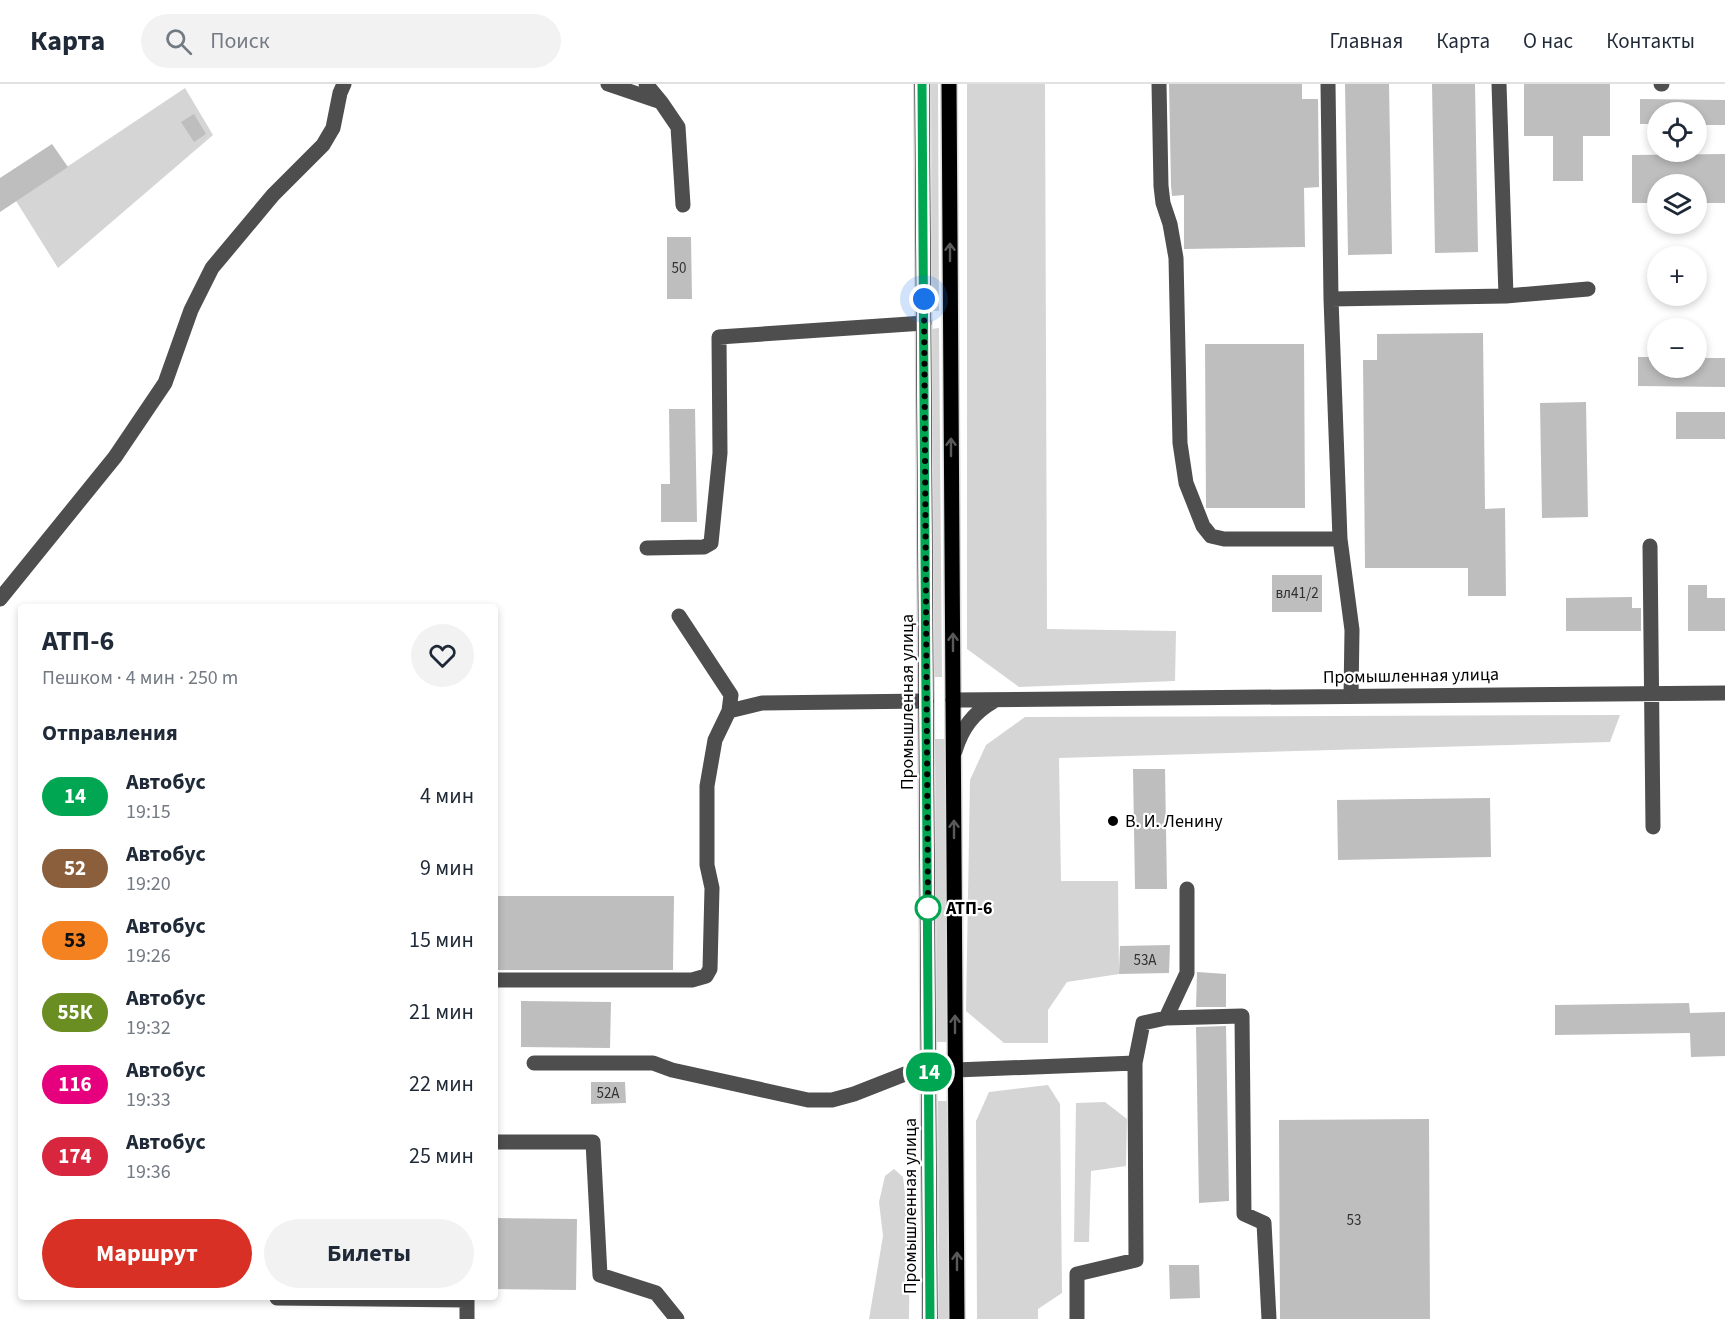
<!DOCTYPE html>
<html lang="ru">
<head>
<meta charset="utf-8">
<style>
	body { margin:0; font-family:"Source Sans 3",sans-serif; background:#f2f2f3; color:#1f2937; height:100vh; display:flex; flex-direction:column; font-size:22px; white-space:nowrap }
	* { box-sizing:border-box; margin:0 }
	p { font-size:20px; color:#747a83 }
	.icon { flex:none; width:33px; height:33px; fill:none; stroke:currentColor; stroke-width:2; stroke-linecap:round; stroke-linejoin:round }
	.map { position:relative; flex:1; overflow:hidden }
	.panel { position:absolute; left:18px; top:520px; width:480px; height:696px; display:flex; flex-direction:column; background:#fff; border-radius:6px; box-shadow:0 3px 9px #0003 }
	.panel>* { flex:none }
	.badge { padding:0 12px; border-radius:20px; font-size:21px; line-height:39px }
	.controls { position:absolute; left:1647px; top:18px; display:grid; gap:12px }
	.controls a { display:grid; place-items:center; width:60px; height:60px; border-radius:50%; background:#fff; box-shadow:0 3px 9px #0003; font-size:30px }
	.you { position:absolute; width:30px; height:30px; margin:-15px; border:4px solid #fff; border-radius:50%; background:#1a73e8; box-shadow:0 0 0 9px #1a73e833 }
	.map>.badge { position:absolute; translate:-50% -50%; box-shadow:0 0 0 3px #fff }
	h2 { padding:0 24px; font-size:22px; line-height:54px }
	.round { display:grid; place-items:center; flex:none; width:63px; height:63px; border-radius:32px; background:#f2f2f3 }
	.head { display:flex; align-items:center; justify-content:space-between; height:102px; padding:0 24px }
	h1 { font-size:28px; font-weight:700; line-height:45px }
	.button { display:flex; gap:12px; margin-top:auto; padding:12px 24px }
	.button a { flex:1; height:69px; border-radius:36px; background:#d93025; color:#fff; font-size:24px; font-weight:700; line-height:69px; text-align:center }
	.button a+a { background:#f2f2f3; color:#1f2937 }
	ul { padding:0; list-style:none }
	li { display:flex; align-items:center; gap:18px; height:72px; padding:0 24px }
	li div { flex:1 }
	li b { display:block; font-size:22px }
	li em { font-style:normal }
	li .badge { min-width:66px; font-weight:700; text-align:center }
	header { display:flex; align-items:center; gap:36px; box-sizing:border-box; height:84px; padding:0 30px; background:#fff; border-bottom:2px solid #e0e1e3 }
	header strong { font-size:28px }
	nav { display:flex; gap:33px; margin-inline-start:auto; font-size:21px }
	.search { width:420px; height:54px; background:#f2f2f3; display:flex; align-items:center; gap:15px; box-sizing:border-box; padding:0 21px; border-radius:33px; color:#747a83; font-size:22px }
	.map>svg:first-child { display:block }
	.green { fill:#d5d5d5 }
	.building { fill:#bebebe }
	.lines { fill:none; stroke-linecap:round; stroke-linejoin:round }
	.major-casing { stroke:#dbdbdb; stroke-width:18 }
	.minor { stroke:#4e4e4e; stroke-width:15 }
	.major { stroke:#000; stroke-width:15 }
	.oneway { stroke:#595959 }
	.line-casing { stroke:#fff; stroke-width:14 }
	.line { stroke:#00a651; stroke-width:9 }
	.walk { stroke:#000; stroke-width:6; stroke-dasharray:0 10.8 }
	.poi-dot { fill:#000; stroke:#fff; stroke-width:2 }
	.stop-dot { fill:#fff; stroke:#00a651; stroke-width:3 }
	.labels { text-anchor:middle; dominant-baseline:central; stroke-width:4.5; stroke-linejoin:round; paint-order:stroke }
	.number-label { font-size:15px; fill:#303030 }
	.street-label { font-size:18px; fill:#000; stroke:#fff }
	.poi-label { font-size:18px; fill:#000; stroke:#fff; text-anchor:start }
	.stop-label { font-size:18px; font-weight:bold; fill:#000; stroke:#fff; text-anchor:start }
</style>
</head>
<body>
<header>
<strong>Карта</strong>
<div class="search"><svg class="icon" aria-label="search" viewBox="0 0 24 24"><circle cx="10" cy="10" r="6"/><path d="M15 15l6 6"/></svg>Поиск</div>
<nav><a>Главная</a><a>Карта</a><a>О нас</a><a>Контакты</a></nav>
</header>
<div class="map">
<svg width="1725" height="1235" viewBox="0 0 1725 1235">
	<rect width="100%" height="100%" fill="#fff"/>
	<path class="green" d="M931 0H938L939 227H932Z
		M967 0H1045L1047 545 1176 547 1175 597 1019 603 967 565Z
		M185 4 213 51 58 184 16 117Z
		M939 244 942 593H934L931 245Z
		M1620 631 1610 658 1059 674 1061 797H1118L1119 890 1067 898 1048 926V959H1004L966 927 970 696 986 661 1025 633Z
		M935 655H945L947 958H937Z
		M1048 1001 1060 1020 1062 1209 1038 1225V1235H977L976 1037 989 1008Z
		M938 1017H947L949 1235H939Z
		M1105 1018 1127 1035 1126 1082 1091 1087 1089 1158H1074L1076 1019Z
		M894 1085 903 1093 910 1152 909 1235H869L883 1152 879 1118 885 1092Z"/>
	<path class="building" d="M1169 0H1302V15H1318L1319 103 1304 104 1305 163 1184 165V111L1172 112 1171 101Z
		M1345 0H1389L1392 170 1348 171Z
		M1432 0H1475L1478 168 1435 169Z
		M1524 0H1610V52H1583V97H1553V52H1524Z
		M1640 15 1725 16V41H1696V28H1658V40H1640Z
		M194 30 206 50 194 58 181 38Z
		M52 60 68 83 0 128V94Z
		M1725 70V119H1696V100H1658V119H1632V71Z
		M667 153H691L692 215H667Z
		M1483 249 1485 425 1505 424 1506 512H1468V484H1365L1363 276H1377V250Z
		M1205 260H1304L1305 424H1206Z
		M1638 273H1658V284H1696V274H1725V303L1638 302Z
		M1586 318 1588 433 1542 434 1540 319Z
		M669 325H695L697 438H661V400H670Z
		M1676 328H1725V355H1676Z
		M1272 491H1322V528H1272Z
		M1688 501H1707V514H1725V547H1688Z
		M1632 513V524H1641V547H1566V514Z
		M1133 685H1165L1167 805H1135Z
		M1490 714 1491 773 1338 776 1337 716Z
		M495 812H674L673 886H495Z
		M1170 861 1169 889 1119 890 1120 862Z
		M1197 888 1226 890V923H1196Z
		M521 917 611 918 610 964 521 963Z
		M1689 919 1690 929 1725 928V972L1691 973 1690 949 1555 951V921Z
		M1226 942 1229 1117 1199 1119 1196 943Z
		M591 998H625L626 1019 591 1020Z
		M1429 1035 1430 1235H1280L1279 1036Z
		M495 1134 577 1135 576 1206 495 1205Z
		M1169 1181H1199L1200 1214 1170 1215Z"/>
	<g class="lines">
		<g class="major-casing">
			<path id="major" d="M922 0 930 1235
				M949 0 957 1235"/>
		</g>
		<path class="minor" d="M608 0 661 18 646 0
			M1159 0 1161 102 1163 119 1170 140 1176 174 1180 359 1186 399 1203 442 1211 452 1224 455H1340
			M1328 0 1331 215
			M1661 0H1662
			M661 18 678 43 683 121
			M1506 212 1588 205
			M1650 462 1653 743
			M647 464 704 463 711 459 720 369 719 253 924 239
			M0 515 115 373 165 299 191 226 212 184 273 111 323 61 333 44 340 9 344 0
			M1351 612 1352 546 1340 455 1331 215 1506 212 1499 0
			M953 616 1725 609
			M729 627 762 619 926 617
			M955 667C962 644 973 629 994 617
			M495 896H692L706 892 710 885 712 804 707 781V702L715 656 729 627 731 611 679 532
			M1166 934 1187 889V805
			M534 979H653L672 986 808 1016H832L854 1010 905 990 929 985
			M1135 979 1143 939 1166 934 1242 932 1244 1130 1264 1139 1269 1235
			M956 986 1135 979 1136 1176 1077 1190V1235
			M495 1058H593L600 1191 656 1209 677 1235
			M277 1214 467 1216V1235"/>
		<use href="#major" class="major"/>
	</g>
	<defs><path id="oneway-shaft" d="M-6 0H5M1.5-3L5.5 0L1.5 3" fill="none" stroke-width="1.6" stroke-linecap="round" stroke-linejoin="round" transform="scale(1.5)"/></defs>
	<g class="oneway">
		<use href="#oneway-shaft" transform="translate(950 168) rotate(-90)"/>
		<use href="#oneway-shaft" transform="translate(951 363) rotate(-90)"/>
		<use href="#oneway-shaft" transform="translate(953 558) rotate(-90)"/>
		<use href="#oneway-shaft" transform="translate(954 745) rotate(-90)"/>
		<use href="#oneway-shaft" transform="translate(955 940) rotate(-90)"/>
		<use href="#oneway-shaft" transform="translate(957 1177) rotate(-90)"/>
	</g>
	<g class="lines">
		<g class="line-casing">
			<path id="line" d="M922 0 930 1235"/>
		</g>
		<use href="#line" class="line"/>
		<path class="walk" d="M924 215 928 824"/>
	</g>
	<circle class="poi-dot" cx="1113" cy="737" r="6"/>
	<circle class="stop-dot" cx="928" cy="824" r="12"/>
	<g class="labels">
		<g class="number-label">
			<text x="679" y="184">50</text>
			<text x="1297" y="509">вл41/2</text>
			<text x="1145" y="876">53А</text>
			<text x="608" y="1009">52А</text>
			<text x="1354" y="1136">53</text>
		</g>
		<g class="street-label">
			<text transform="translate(1411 592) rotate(-1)">Промышленная улица</text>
			<text transform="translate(907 618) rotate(-90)">Промышленная улица</text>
			<text transform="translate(910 1122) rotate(-90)">Промышленная улица</text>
		</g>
		<g class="poi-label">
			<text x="1125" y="737">В. И. Ленину</text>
		</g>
		<g class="stop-label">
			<text x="946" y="824">АТП-6</text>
		</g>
	</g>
</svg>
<div class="controls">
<a><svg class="icon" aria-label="locate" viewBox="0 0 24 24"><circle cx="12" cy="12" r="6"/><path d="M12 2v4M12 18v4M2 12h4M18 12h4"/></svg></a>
<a><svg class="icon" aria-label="layers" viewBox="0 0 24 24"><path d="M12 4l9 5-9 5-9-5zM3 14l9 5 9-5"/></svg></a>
<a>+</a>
<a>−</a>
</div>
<div class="you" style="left:924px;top:215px"></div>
<b class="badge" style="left:929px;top:988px;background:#00a651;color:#fff">14</b>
<section class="panel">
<div class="head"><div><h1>АТП-6</h1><p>Пешком · 4 мин · 250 m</p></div><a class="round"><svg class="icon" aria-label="heart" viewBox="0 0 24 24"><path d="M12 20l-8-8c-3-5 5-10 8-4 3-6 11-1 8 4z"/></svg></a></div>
<h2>Отправления</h2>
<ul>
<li><span class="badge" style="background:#00a651;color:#fff">14</span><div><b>Автобус</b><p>19:15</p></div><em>4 мин</em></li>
<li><span class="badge" style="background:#8b5e3c;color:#fff">52</span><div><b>Автобус</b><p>19:20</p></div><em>9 мин</em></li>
<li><span class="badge" style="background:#f58220;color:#111">53</span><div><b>Автобус</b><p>19:26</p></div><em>15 мин</em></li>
<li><span class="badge" style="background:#6b8e23;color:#fff">55К</span><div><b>Автобус</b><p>19:32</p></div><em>21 мин</em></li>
<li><span class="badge" style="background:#e6007e;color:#fff">116</span><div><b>Автобус</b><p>19:33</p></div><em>22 мин</em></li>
<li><span class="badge" style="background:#d7263d;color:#fff">174</span><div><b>Автобус</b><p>19:36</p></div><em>25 мин</em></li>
</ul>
<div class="button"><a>Маршрут</a><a>Билеты</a></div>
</section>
</div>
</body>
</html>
